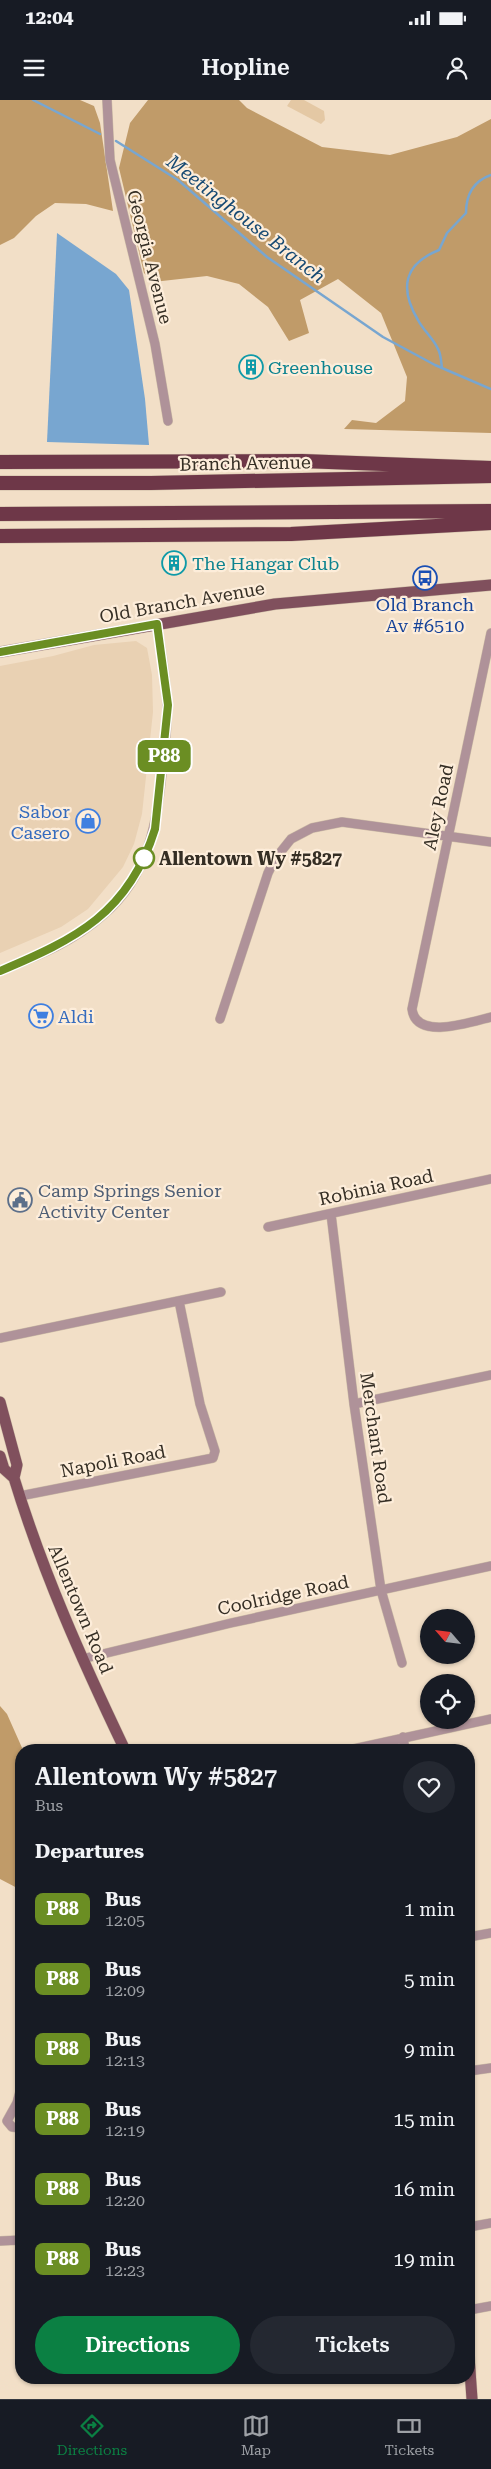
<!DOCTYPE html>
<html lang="en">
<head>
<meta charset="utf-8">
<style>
	body { margin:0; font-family:"Roboto Serif",serif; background:#242831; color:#f1f3f6; height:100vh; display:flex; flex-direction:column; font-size:19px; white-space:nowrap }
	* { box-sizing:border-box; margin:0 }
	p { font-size:16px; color:#9ea1a6 }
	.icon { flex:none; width:28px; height:28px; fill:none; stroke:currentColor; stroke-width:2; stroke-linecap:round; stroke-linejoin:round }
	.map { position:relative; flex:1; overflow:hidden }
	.side { position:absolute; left:15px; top:1644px; width:460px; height:640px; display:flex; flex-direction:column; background:#171b24; border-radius:20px; box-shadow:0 1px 4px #0004 }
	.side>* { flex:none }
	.badge { padding:0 10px; border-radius:8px; font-size:18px; line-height:32px }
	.needle { width:32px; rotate:298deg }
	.fabs { position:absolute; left:420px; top:1509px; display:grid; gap:10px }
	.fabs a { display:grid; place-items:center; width:55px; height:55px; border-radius:50%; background:#171b24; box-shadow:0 1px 4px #0004; font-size:25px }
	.map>.badge { position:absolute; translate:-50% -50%; box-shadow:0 0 0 2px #fff }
	h2 { padding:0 20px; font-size:19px; line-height:45px }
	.round { display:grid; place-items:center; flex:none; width:52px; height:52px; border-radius:26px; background:#242831 }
	.headline { display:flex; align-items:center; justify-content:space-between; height:85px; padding:0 20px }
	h1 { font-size:24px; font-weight:600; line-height:38px }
	.cta { display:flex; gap:10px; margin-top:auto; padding:10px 20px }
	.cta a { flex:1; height:58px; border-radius:30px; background:#0b8043; color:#fff; font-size:20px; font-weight:600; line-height:58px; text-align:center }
	.cta a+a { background:#242831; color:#f1f3f6 }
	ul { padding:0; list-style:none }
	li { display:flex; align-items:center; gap:15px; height:70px; padding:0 20px }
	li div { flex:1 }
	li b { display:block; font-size:19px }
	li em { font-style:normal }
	li .badge { min-width:55px; font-weight:700; text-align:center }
	.status { display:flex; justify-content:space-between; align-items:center; height:35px; padding:0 25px; background:#171b24; direction:ltr }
	.status svg { height:14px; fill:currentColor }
	header { display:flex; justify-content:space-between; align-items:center; height:65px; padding:0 20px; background:#171b24; font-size:22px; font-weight:600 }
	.menu { display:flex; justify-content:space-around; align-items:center; height:70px; border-top:1px solid #363941; background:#171b24; font-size:14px; color:#9ea1a6 }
	.menu a { display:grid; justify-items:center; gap:2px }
	.menu .on { color:#0b8043 }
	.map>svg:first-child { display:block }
	.built { fill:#e9d1b3 }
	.green { fill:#e4c8a4 }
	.forest { fill:#c09b69 }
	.water { fill:#78a6d0 }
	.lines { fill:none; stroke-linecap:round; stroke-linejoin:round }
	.stream { stroke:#78a6d0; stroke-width:2.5 }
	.minor-casing { stroke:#ccbca6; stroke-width:10 }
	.major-casing { stroke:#ccbca6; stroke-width:12 }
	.highway-casing { stroke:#ccbca6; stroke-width:15 }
	.minor { stroke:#af9299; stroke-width:9 }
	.major { stroke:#80505d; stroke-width:11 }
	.highway { stroke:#6e3748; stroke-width:14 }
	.line-casing { stroke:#fff; stroke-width:11 }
	.line { stroke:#6b8e23; stroke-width:8 }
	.stop-dot { fill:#fff; stroke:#6b8e23; stroke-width:2.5 }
	.labels { text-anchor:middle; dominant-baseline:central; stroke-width:4.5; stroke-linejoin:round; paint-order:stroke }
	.street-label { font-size:18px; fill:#352e24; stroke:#fdedda }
	.culture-label { font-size:18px; fill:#0d838f; stroke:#fdedda; text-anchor:start }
	.transit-label { font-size:18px; fill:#164399; stroke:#fdedda }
	.shop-label { font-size:18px; fill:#366cbe; stroke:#fdedda; text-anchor:end }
	.stop-label { font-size:18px; font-weight:bold; fill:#352e24; stroke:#fdedda; text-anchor:start }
	.service-label { font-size:18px; fill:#4e5e75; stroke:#fdedda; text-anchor:start }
	.water-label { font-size:19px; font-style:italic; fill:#174a73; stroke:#fdedda }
</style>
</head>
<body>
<div class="status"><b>12:04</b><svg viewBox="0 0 49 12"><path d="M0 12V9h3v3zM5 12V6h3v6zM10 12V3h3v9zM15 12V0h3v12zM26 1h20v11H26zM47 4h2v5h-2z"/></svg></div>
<header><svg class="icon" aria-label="menu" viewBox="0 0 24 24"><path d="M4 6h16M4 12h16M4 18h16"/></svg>Hopline<svg class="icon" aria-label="person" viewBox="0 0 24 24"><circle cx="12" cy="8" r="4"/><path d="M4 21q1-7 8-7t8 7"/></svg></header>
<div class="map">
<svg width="491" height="2299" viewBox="0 0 491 2299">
	<rect width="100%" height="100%" fill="#f2dfc7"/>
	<path class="built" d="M136 541 147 548 152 575 153 612 142 714 134 744 123 767 88 809 61 827 0 853V566L53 556 94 545Z"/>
	<path class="green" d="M291 0H304L324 11 325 20 321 24 287 6Z"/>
	<path class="forest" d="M0 0H80L94 6 100 23 113 111 86 104 55 103 36 116 14 138 0 145Z
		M148 0H239L247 8 322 47 390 55 457 37 491 19V333L344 329 352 320 376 323 405 301 407 277 381 213 338 179 300 200 309 233 289 241 268 207 239 184 207 176 153 182 144 173 119 68 130 23Z
		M0 1606 7 1614 23 1650H21V1790L0 1779Z"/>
	<path class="water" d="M57 133 116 174 129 190 145 299 149 345 47 342Z"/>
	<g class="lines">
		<path class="stream" d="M33 0 100 34
			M116 41 178 80 267 157 383 237 435 265 491 289
			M442 268C441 262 441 254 438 249 433 238 423 230 418 220 399 188 404 164 439 150L447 133 466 113C466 95 474 81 491 75"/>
		<g class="minor-casing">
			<path id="minor" d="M107 0 110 60 155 244 168 321
				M491 533 412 909C416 941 471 922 491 917
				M0 871C37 856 73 842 103 815 150 775 157 721 163 664 165 644 168 623 167 603 166 577 161 550 157 524
				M220 919 268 773 275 759 291 739 312 728 342 722 491 742
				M331 1114 354 1304 381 1490 402 1563
				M268 1127 491 1079
				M0 1238 221 1192
				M354 1304 491 1275
				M20 1396 213 1358 215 1351 200 1304 179 1201
				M82 1559 231 1523 491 1466
				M403 1637 405 1650
				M349 1650 491 1619
				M469 1837 491 1833
				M469 1971 491 1968
				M21 1988 17 2003 7 2021 12 2027 21 2028
				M469 2127 491 2123
				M0 2141 21 2140
				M469 2210 491 2206"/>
		</g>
		<g class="major-casing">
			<path id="major" d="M0 552 275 504 491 485
				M0 1302 17 1365 14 1378C43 1473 82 1560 125 1650
				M0 1356 4 1369 14 1378
				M469 2256 472 2299"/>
		</g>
		<g class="highway-casing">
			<path id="highway" d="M0 362 302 361 491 368
				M0 383H151L491 376
				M0 414 491 411
				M0 436 291 434 491 423"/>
		</g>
		<use href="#minor" class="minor"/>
		<use href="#major" class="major"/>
		<use href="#highway" class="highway"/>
	</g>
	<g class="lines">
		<g class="line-casing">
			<path id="line" d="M0 552 157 524 168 605 155 729C129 813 76 839 0 871"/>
		</g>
		<use href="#line" class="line"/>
	</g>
	<defs>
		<g id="building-ring" transform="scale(1.25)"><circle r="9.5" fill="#fdedda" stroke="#0f9aa8" stroke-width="1.5"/><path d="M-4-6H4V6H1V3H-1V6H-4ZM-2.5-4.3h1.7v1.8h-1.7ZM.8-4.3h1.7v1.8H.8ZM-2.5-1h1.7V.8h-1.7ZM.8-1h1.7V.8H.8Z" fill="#0f9aa8"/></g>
		<g id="bus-ring" transform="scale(1.25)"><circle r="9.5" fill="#fdedda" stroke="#1a4fb4" stroke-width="1.5"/><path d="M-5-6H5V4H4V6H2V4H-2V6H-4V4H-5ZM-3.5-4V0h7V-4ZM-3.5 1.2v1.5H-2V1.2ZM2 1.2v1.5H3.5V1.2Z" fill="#1a4fb4"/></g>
		<g id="shop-ring" transform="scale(1.25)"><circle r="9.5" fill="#fdedda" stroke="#3f7fe0" stroke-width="1.5"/><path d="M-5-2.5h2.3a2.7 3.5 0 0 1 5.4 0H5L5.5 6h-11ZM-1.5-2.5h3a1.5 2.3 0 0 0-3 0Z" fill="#3f7fe0"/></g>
		<g id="supermarket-ring" transform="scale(1.25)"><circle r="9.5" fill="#fdedda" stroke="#3f7fe0" stroke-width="1.5"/><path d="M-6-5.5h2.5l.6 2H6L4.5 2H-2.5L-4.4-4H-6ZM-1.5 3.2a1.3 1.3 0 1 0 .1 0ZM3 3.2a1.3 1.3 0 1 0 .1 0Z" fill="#3f7fe0"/></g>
		<g id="civic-ring" transform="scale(1.25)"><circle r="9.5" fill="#fdedda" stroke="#5c6f8a" stroke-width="1.5"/><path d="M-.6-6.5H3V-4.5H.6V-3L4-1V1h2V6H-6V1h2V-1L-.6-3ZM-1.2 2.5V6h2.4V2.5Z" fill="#5c6f8a"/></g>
	</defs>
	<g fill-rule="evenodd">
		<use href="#building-ring" x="251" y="267"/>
		<use href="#building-ring" x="174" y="463"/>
		<use href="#bus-ring" x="425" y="478"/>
		<use href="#shop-ring" x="88" y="721"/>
		<use href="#supermarket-ring" x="41" y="916"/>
		<use href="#civic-ring" x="20" y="1100"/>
	</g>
	<circle class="stop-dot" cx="144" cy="758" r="10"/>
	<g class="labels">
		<g class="street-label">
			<text transform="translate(150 157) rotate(76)">Georgia Avenue</text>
			<text transform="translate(245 363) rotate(-1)">Branch Avenue</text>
			<text transform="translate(182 502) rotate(-10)">Old Branch Avenue</text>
			<text transform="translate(438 707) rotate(-78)">Aley Road</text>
			<text transform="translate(376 1087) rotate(-12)">Robinia Road</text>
			<text transform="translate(376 1338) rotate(82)">Merchant Road</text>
			<text transform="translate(113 1361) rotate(-11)">Napoli Road</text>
			<text transform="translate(283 1495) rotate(-12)">Coolridge Road</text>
			<text transform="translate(81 1509) rotate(67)">Allentown Road</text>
		</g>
		<g class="culture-label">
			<text x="268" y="267">Greenhouse</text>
			<text x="192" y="463">The Hangar Club</text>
		</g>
		<g class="transit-label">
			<text x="425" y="504">Old Branch<tspan x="425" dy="21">Av #6510</tspan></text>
		</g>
		<g class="shop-label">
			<text x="70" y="711">Sabor<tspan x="70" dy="21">Casero</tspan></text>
			<text x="58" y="916" text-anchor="start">Aldi</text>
		</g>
		<g class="stop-label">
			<text x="159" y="758">Allentown Wy #5827</text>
		</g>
		<g class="service-label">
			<text x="38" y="1090">Camp Springs Senior<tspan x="38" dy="21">Activity Center</tspan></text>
		</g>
		<g class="water-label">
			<text transform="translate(246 119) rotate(38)">Meetinghouse Branch</text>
		</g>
	</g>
</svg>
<div class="fabs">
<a><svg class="needle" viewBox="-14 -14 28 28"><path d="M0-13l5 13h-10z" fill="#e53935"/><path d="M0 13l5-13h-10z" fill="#9ea1a6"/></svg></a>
<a><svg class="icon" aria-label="locate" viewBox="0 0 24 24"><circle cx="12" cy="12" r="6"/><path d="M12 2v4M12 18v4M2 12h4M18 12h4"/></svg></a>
</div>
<b class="badge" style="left:164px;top:656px;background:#6b8e23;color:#fff">P88</b>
<section class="side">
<div class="headline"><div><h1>Allentown Wy #5827</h1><p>Bus</p></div><a class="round"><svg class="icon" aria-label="heart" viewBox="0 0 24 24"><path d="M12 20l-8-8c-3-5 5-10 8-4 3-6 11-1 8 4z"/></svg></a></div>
<h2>Departures</h2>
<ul>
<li><span class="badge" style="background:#6b8e23;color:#fff">P88</span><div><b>Bus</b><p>12:05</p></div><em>1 min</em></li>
<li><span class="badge" style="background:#6b8e23;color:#fff">P88</span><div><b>Bus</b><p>12:09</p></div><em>5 min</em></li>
<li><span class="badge" style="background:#6b8e23;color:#fff">P88</span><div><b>Bus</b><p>12:13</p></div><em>9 min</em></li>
<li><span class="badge" style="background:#6b8e23;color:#fff">P88</span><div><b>Bus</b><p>12:19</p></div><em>15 min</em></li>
<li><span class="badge" style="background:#6b8e23;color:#fff">P88</span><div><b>Bus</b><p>12:20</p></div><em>16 min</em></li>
<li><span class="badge" style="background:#6b8e23;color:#fff">P88</span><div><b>Bus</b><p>12:23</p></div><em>19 min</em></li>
</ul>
<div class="cta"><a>Directions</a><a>Tickets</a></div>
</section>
</div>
<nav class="menu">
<a class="on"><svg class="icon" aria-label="directions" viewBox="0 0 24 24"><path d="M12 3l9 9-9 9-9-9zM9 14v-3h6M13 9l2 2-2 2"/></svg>Directions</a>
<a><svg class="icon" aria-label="map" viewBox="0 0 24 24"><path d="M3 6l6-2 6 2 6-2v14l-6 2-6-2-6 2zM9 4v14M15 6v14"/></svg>Map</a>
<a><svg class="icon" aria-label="tickets" viewBox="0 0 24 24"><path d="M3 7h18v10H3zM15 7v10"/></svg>Tickets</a>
</nav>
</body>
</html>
